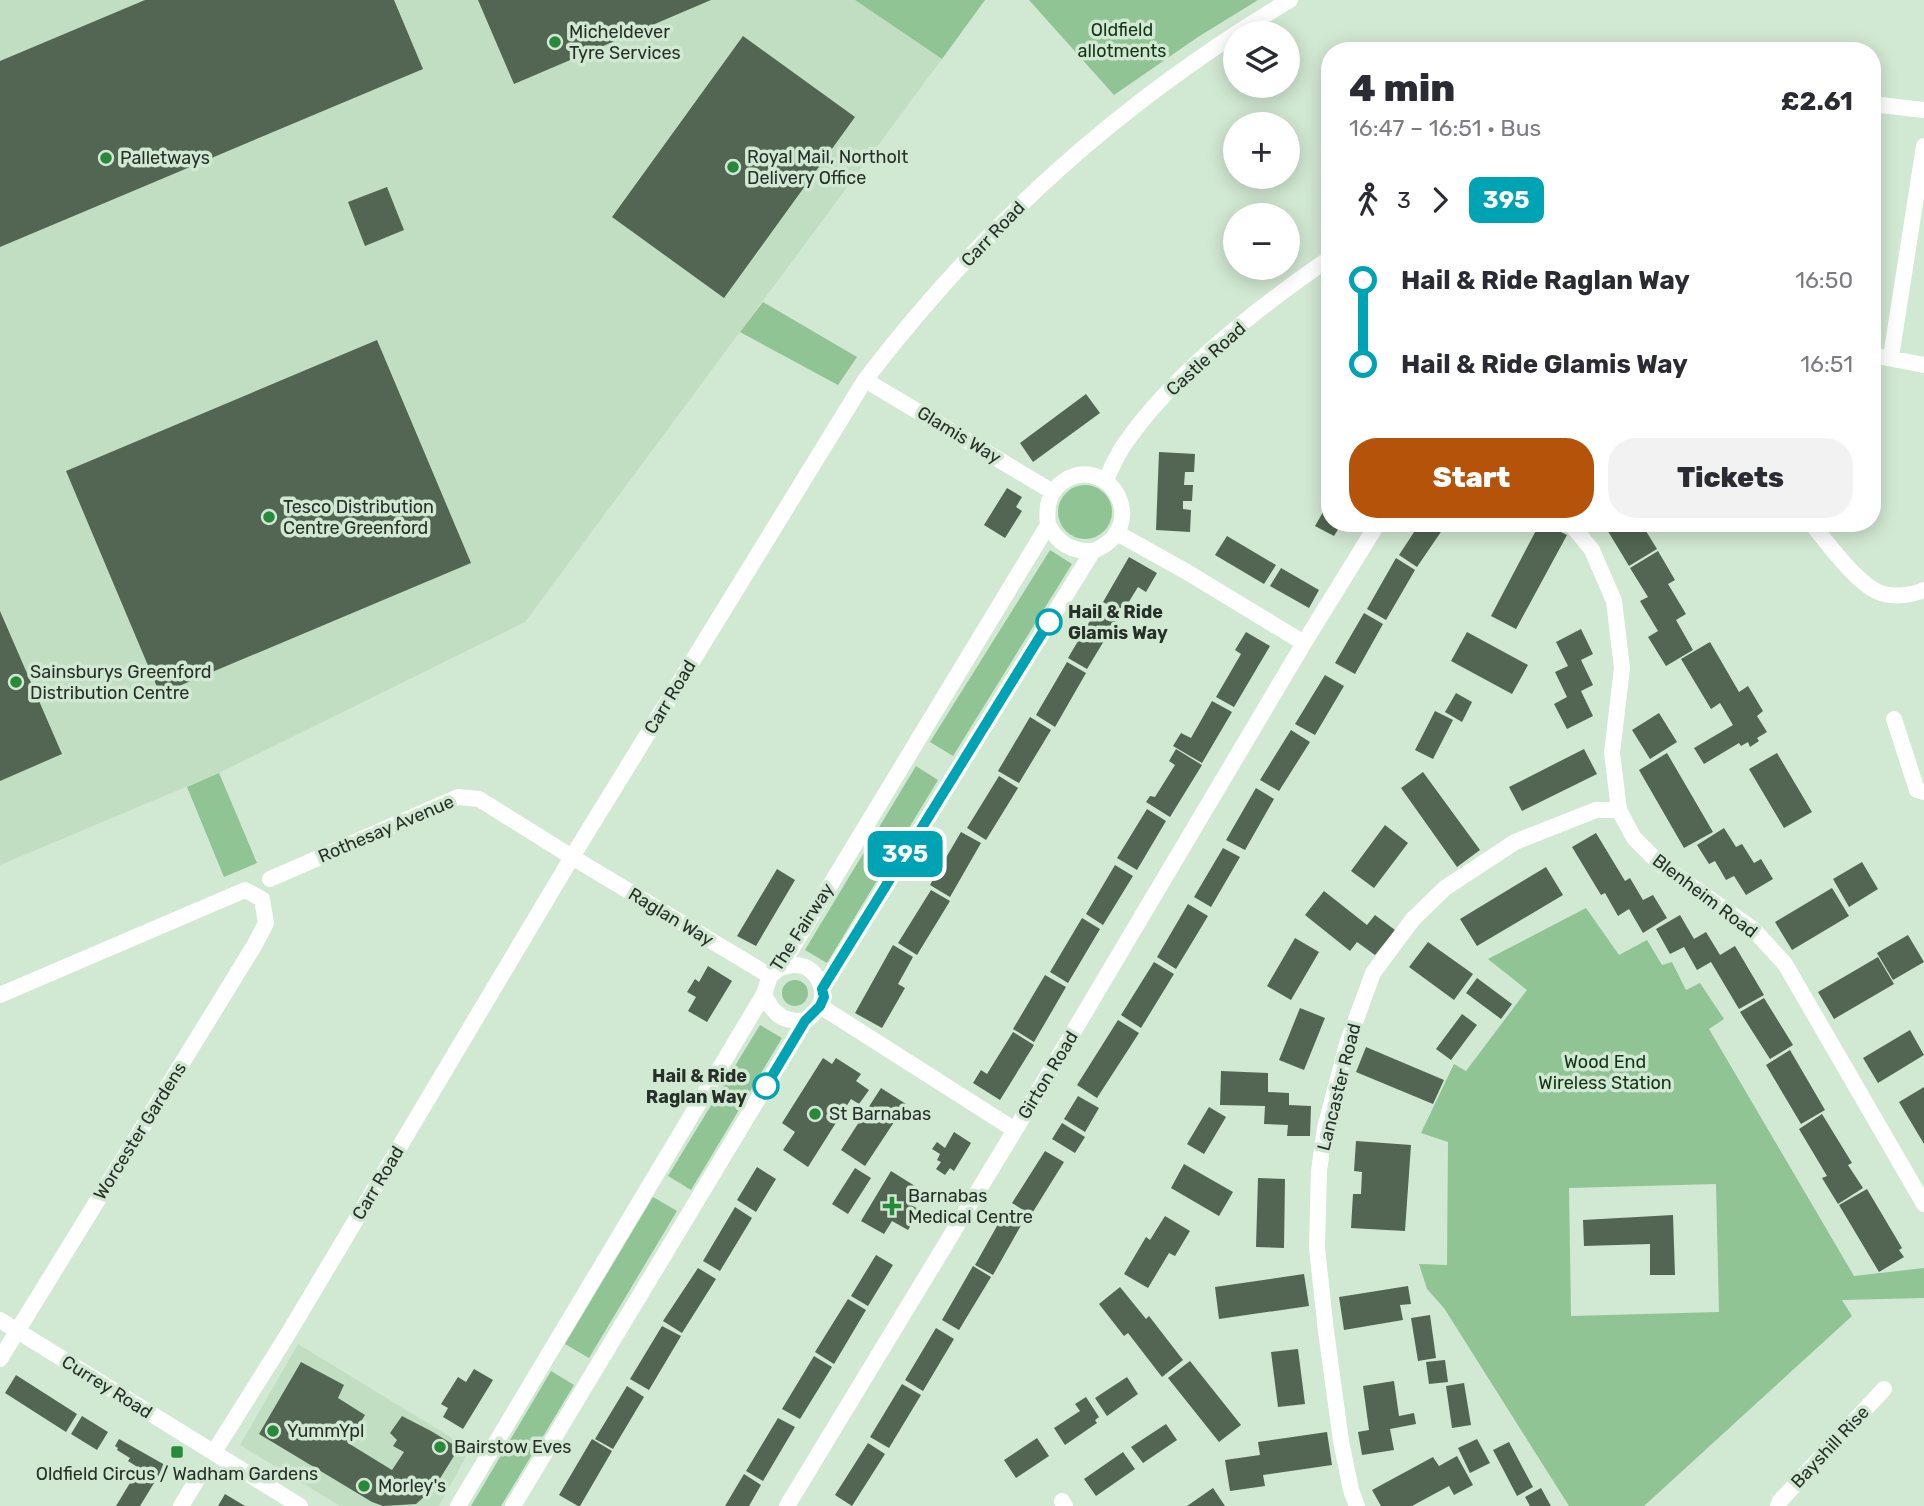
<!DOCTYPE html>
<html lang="en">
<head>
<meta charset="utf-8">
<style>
	body { margin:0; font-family:Rubik,sans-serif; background:#f2f2f3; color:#2b2b33; height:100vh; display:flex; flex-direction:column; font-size:26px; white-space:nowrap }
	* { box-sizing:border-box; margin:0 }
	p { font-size:23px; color:#7c7c81 }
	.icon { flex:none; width:38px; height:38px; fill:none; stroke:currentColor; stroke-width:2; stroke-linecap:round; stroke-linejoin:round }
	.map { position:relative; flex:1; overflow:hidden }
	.drawer { position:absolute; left:1321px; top:42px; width:560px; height:490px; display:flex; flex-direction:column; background:#fff; border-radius:28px; box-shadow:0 4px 18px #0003 }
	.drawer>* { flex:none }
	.badge { padding:0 14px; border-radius:10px; font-size:24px; line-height:46px }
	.buttons { position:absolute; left:1223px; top:21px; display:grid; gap:14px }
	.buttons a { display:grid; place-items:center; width:77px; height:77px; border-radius:50%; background:#fff; box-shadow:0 4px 18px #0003; font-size:35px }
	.map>.badge { position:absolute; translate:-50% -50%; box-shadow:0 0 0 4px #fff }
	.legs { display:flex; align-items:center; gap:10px; height:77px; padding:0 28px; font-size:23px }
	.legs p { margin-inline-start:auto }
	.overview { display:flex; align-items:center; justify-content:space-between; height:119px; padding:0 28px }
	h1 { font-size:38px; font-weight:800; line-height:52px }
	.button { display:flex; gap:14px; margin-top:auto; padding:14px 28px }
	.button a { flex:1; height:80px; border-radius:28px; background:#b45309; color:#fff; font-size:28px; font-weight:800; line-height:80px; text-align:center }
	.button a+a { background:#f2f2f3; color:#2b2b33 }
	ul { padding:0 28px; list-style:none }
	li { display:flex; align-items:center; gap:24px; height:84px; font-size:26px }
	li i { display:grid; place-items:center; width:10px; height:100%; margin:0 9px; background:currentColor }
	li i::after { content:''; width:18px; height:18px; margin:-9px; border:5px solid; border-radius:50%; background:#fff }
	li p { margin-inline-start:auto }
	li:first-child i { background:linear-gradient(#0000 50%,currentColor 0) }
	li:last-child i { background:linear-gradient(currentColor 50%,#0000 0) }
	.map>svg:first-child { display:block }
	.built { fill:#c1dec3 }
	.green { fill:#90c494; fill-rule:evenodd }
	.building { fill:#526653 }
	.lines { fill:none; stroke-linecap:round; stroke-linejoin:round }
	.street { stroke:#fff; stroke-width:16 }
	.line-1-casing { stroke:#fff; stroke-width:16 }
	.line-1 { stroke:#00a3b4; stroke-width:10 }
	.poi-dot { fill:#28883b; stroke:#d1e8d2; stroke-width:2.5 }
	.stop-1-dot { fill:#fff; stroke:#00a3b4; stroke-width:3.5 }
	.labels { text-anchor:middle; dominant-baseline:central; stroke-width:7; stroke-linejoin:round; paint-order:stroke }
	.park-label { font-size:18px; fill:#113316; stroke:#d1e8d2 }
	.poi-label { font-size:18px; fill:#273028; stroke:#d1e8d2; text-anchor:start }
	.street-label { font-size:18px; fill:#273028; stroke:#d1e8d2 }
	.stop-label { font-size:18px; font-weight:bold; fill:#273028; stroke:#d1e8d2; text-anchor:start }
</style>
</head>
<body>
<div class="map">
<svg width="1924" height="1506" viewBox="0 0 1924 1506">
	<rect width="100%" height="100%" fill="#d1e8d2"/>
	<path class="built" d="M0 0H855L942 59 525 622 219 773 0 865Z
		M298 1344 470 1449 439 1506H340L240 1445Z"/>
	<path class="green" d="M855 0H985L942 59Z
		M1029 0H1258L1198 37 1114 95Z
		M763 302 857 357 838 385 740 332Z
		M1058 512a27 27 0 1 1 54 0a27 27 0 1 1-54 0Z
		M1050 550 1072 564 953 756 930 742Z
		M916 766 938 780 827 963 805 950Z
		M219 773 257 863 224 877 187 787Z
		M1586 908 1619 955 1647 940 1662 965 1672 962 1686 990 1700 983 1724 1019 1709 1029 1854 1276 1924 1268V1298L1842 1300 1852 1316 1644 1506H1569L1444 1308 1427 1289 1419 1264 1447 1265 1448 1142 1421 1133 1454 1064 1466 1071 1527 990 1488 959ZM1716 1184 1719 1312 1571 1316 1569 1188Z
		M782 993a13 13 0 1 1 26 0a13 13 0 1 1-26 0Z
		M760 1025 782 1038 691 1190 668 1176Z
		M653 1197 677 1211 589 1358 565 1344Z
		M551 1371 574 1385 501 1506H471Z"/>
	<path class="building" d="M145 0H394L423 69 0 247V61Z
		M478 0H711L514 84Z
		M743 36 855 117 724 298 612 217Z
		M387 187 404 230 365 246 348 202Z
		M377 340 471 563 160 694 66 471Z
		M1086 394 1100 413 1033 462 1020 443Z
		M1159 452 1195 454 1194 472H1185L1184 485H1193L1192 501H1183V509L1191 510 1190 532 1156 530Z
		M1007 488 1022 497 1016 507 1022 511 1005 538 984 525Z
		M1330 500V523H1342L1334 536 1315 526Z
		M1420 523H1447L1417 567 1399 555Z
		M1540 523H1554L1553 528 1567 535 1516 629 1491 616Z
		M1603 523H1641L1657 549 1629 566Z
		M1227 536 1276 565 1264 584 1215 555Z
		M1658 551 1675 580 1668 584 1686 614 1676 620 1693 650 1666 666 1648 637 1658 631 1640 601 1648 597 1630 568Z
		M1129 557 1157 573 1146 592 1138 587 1122 613 1103 602Z
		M1396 558 1415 570 1386 620 1367 609Z
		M1281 568 1319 590 1309 608 1270 586Z
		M1100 604 1119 616 1087 669 1068 658Z
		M0 611 62 754 0 781Z
		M1364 613 1383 624 1355 674 1335 663Z
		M1581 629 1593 654 1581 660 1593 685 1581 691 1593 716 1567 729 1554 704 1567 697 1555 672 1568 666 1556 642Z
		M1246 632 1270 646 1234 707 1216 697 1241 654 1235 650Z
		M1467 632 1528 665 1512 694 1451 661Z
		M1710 642 1739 692 1748 686 1763 711 1757 716 1767 732 1757 738 1759 741 1750 747 1748 742 1741 746 1739 743 1704 764 1694 748 1733 725 1720 703 1711 709 1681 659Z
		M1067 662 1086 673 1055 727 1036 715Z
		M1325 675 1344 686 1315 735 1295 724Z
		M1456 693 1472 702 1462 722 1445 712Z
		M1212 701 1232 712 1202 763 1173 746 1181 733 1191 738Z
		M1435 711 1453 720 1433 759 1415 750Z
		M1659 713 1677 742 1650 759 1632 730Z
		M1030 717 1051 730 1019 783 998 771Z
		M1291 730 1310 742 1279 791 1260 780Z
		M1176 749 1202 765 1170 817 1146 802 1150 796 1155 797 1175 765 1169 761Z
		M1584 749 1597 774 1522 811 1509 787Z
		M1667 753 1713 832 1684 848 1639 770Z
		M1777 753 1812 812 1784 828 1749 769Z
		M1423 772 1480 850 1457 867 1401 788Z
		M999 776 1018 788 986 840 967 828Z
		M1256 788 1274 799 1245 850 1226 840Z
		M1147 809 1166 821 1137 870 1117 858Z
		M1385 825 1408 843 1374 888 1351 871Z
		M1724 828 1736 847 1742 844 1754 863 1761 859 1773 879 1746 895 1734 876 1726 880 1715 861 1709 864 1697 845Z
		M961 832 981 843 950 897 930 885Z
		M1596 833 1625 881 1630 878 1643 900 1653 895 1667 918 1643 933 1629 909 1618 916 1605 893 1601 895 1572 847Z
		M1223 848 1240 857 1211 907 1194 897Z
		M1862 862 1878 889 1849 907 1833 879Z
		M1115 865 1133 876 1103 925 1086 914Z
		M1546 867 1563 895 1477 946 1460 919Z
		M777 869 795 880 756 946 737 936Z
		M1832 888 1849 916 1792 950 1775 922Z
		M931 890 950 901 917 955 898 943Z
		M1324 891 1367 925 1375 915 1395 930 1375 955 1357 942 1350 951 1305 915Z
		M1188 904 1208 916 1176 969 1157 957Z
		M1680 915 1694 939 1706 932 1720 955 1735 946 1764 995 1739 1009 1711 962 1697 970 1684 947 1670 954 1656 929Z
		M1082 918 1100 929 1068 983 1050 972Z
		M1908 935 1924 962 1893 980 1877 953Z
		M1295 938 1319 952 1291 1000 1267 986Z
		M1428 942 1473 974 1454 1000 1409 967Z
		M893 945 913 957 898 984 905 988 882 1028 855 1013Z
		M1878 957 1894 984 1834 1019 1818 992Z
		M1154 962 1174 974 1141 1028 1121 1015Z
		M708 966 732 981 707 1022 688 1011 696 997 687 992 695 979 699 982Z
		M1045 975 1066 987 1034 1042 1013 1029Z
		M1477 978 1512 1004 1501 1019 1466 993Z
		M1764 998 1793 1045 1770 1059 1740 1012Z
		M1300 1008 1325 1018 1304 1070 1279 1060Z
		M1462 1014 1477 1025 1451 1060 1436 1049Z
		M1118 1020 1139 1033 1097 1098 1077 1085Z
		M1910 1030 1924 1055 1878 1083 1863 1058Z
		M1013 1032 1034 1045 1000 1100 973 1083 981 1070 987 1074Z
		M1366 1047 1444 1080 1433 1104 1356 1072Z
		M1790 1050 1825 1110 1801 1124 1766 1065Z
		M823 1058 832 1064 836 1058 861 1074 856 1081 869 1090 859 1104 851 1099 808 1167 783 1150 795 1132 782 1123Z
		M1221 1071 1268 1073V1092L1289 1093V1105L1311 1106 1310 1136H1287L1288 1125 1264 1124 1265 1106 1220 1105Z
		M1924 1087V1144L1899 1102Z
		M881 1088 906 1104 865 1166 841 1150Z
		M1078 1096 1099 1108 1085 1132 1064 1119Z
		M1209 1107 1226 1117 1204 1154 1187 1144Z
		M1822 1114 1852 1163 1848 1165 1863 1188 1838 1204 1822 1178 1827 1176 1799 1129Z
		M1062 1123 1085 1137 1075 1153 1052 1139Z
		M954 1132 971 1143 954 1171 950 1168 945 1175 936 1169 941 1162 937 1160 940 1154 932 1149 937 1142 945 1148Z
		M1356 1141 1411 1145 1405 1231 1351 1228 1353 1194H1361L1362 1172 1354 1171Z
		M1045 1151 1064 1162 1031 1215 1012 1203Z
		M1184 1164 1233 1192 1219 1216 1171 1188Z
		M757 1167 776 1179 756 1212 737 1200Z
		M855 1168 871 1178 848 1214 832 1204Z
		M891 1171 915 1186 906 1202 920 1210 908 1230 892 1221 884 1234 861 1221Z
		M1258 1178 1285 1179 1284 1248 1256 1247Z
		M1867 1189 1902 1248 1899 1250 1904 1257 1879 1272 1839 1205Z
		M735 1207 752 1218 720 1271 703 1261Z
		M1006 1210 1024 1220 993 1275 975 1265Z
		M1673 1215 1675 1275H1650V1244L1584 1246 1583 1220Z
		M1165 1216 1190 1231 1175 1256 1169 1253 1148 1288 1124 1274 1146 1237 1150 1240Z
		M876 1255 893 1265 868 1306 851 1296Z
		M973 1266 991 1277 959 1330 942 1320Z
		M698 1268 716 1279 682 1333 663 1321Z
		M1304 1274 1309 1306 1219 1319 1215 1287Z
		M1408 1286 1411 1304 1400 1305 1403 1320 1344 1330 1339 1297Z
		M1120 1287 1146 1319 1149 1316 1183 1360 1162 1377 1128 1333 1124 1336 1099 1304Z
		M848 1299 866 1310 834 1364 815 1352Z
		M1430 1315 1436 1358 1418 1361 1411 1318Z
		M662 1326 681 1336 649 1390 630 1379Z
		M936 1328 954 1339 923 1391 905 1380Z
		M1298 1349 1305 1404 1278 1407 1271 1352Z
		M814 1356 832 1367 800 1419 782 1409Z
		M1445 1360 1448 1382 1429 1384 1426 1362Z
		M1190 1361 1241 1425 1219 1442 1168 1378Z
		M301 1362 344 1385 338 1398 365 1415 348 1443 392 1470 404 1452 393 1446 397 1440 390 1433 402 1416 431 1431 459 1448 434 1488 416 1504 383 1506 372 1502 259 1434Z
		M474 1369 493 1380 463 1429 443 1417 448 1408 441 1404 458 1377 466 1382Z
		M16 1375 77 1414 66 1432 5 1393Z
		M1127 1377 1138 1394 1107 1416 1095 1398Z
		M1394 1381 1399 1416 1414 1413 1416 1424 1390 1429 1394 1450 1362 1455 1358 1432 1369 1430 1363 1386Z
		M1464 1383 1471 1425 1452 1428 1446 1386Z
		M902 1384 921 1395 889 1448 870 1437Z
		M627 1386 644 1397 613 1449 595 1439Z
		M1086 1397 1099 1417 1095 1420 1097 1423 1065 1445 1054 1428 1080 1411 1075 1404Z
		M82 1416 108 1432 97 1450 71 1434Z
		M778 1418 795 1427 763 1481 746 1471Z
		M1166 1424 1177 1440 1143 1463 1131 1447Z
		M1327 1432 1332 1465 1263 1475 1265 1486 1230 1491 1225 1460 1260 1455 1258 1442Z
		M1037 1438 1049 1456 1016 1478 1004 1460Z
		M119 1439 165 1465 140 1506H116L139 1468 128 1461 130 1458 117 1450 118 1448 115 1446Z
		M592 1439 612 1451 580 1506H578L559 1495Z
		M1477 1439 1490 1463 1470 1473 1458 1448Z
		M1509 1442 1533 1487 1517 1496 1493 1450Z
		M868 1443 885 1454 852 1506 835 1495Z
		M1123 1452 1135 1469 1096 1496 1084 1479Z
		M1457 1456 1473 1485 1454 1495 1449 1486 1412 1506H1381L1372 1490 1433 1457 1439 1466Z
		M744 1474 761 1485 749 1506H725Z
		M1213 1488 1225 1506H1187Z
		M1541 1488 1551 1506H1530L1525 1497Z
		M225 1494 245 1506H218Z"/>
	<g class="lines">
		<path class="street" d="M1872 104 1924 110
			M1872 355 1924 365
			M1891 357 1924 146
			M865 380 1053 492
			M1105 481C1112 468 1117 454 1126 442 1175 372 1260 306 1330 258
			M1570 523 1592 550 1614 601 1622 668 1612 753 1619 810 1634 838 1660 864 1753 929 1785 964 1924 1204
			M1811 523C1828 543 1853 579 1876 591 1889 598 1910 596 1924 590
			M1048 525C1058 543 1071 552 1093 551
			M1117 533 1187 572 1304 643
			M1894 719 1917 790 1924 792
			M270 879 458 797 479 799 572 857 770 976
			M780 968C801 960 816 968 822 989
			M764 994C773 1014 782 1022 805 1021
			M0 995 245 890 262 899 266 923 254 946 0 1359
			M820 1006 1015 1130
			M0 1320 300 1506
			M214 1452 288 1334 572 857 865 380C984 224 1122 100 1290 0
			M1062 1501 1065 1506
			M181 1506 200 1475
			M458 1506 764 994 770 976 780 968 1048 525C1046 507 1048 492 1064 481 1109 452 1153 527 1093 551L822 989C824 1003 817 1013 805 1021L513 1506
			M787 1506 1018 1125 1304 643 1378 523
			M1357 1506 1351 1490 1341 1441 1326 1331 1317 1248 1319 1171 1325 1128 1347 1044 1373 973 1413 919 1445 888 1515 842 1596 810H1619
			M1778 1506 1780 1501 1884 1389"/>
	</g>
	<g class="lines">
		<g class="line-1-casing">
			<path id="line-1" d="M766 1086 805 1021 820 1006 824 997 822 989 1049 622"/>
		</g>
		<use href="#line-1" class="line-1"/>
	</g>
	<g class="poi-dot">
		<circle cx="555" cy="42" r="7"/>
		<circle cx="106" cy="158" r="7"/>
		<circle cx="733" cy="167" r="7"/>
		<circle cx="269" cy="517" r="7"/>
		<circle cx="16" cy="682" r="7"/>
		<circle cx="815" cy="1114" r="7"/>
		<path d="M888.5 1195.5h7v7h7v7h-7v7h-7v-7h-7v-7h7z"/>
		<circle cx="273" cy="1431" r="7"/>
		<circle cx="440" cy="1447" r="7"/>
		<rect x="170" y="1445" width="14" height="14" rx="3.5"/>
		<circle cx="364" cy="1486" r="7"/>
	</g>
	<g class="stop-1-dot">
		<circle cx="1049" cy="622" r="12"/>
		<circle cx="766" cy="1086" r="12"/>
	</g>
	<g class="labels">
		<g class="park-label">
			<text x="1122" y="30">Oldfield<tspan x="1122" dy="21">allotments</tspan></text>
			<text x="1605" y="1062">Wood End<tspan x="1605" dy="21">Wireless Station</tspan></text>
		</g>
		<g class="poi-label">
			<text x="569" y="32">Micheldever<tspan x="569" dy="21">Tyre Services</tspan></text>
			<text x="747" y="157">Royal Mail, Northolt<tspan x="747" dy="21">Delivery Office</tspan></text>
			<text x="120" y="158">Palletways</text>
			<text x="283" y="507">Tesco Distribution<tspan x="283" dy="21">Centre Greenford</tspan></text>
			<text x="30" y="672">Sainsburys Greenford<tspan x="30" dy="21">Distribution Centre</tspan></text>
			<text x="829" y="1114">St Barnabas</text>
			<text x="908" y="1196">Barnabas<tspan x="908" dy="21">Medical Centre</tspan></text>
			<text x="287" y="1431">YummYpl</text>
			<text x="454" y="1447">Bairstow Eves</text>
			<text x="177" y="1474" text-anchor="middle">Oldfield Circus / Wadham Gardens</text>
			<text x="378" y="1486">Morley's</text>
		</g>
		<g class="street-label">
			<text transform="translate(993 234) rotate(-46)">Carr Road</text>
			<text transform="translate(1206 359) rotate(-42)">Castle Road</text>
			<text transform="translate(959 435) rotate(31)">Glamis Way</text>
			<text transform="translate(670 697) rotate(-59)">Carr Road</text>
			<text transform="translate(386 829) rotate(-23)">Rothesay Avenue</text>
			<text transform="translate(1705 896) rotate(37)">Blenheim Road</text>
			<text transform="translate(671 917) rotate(31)">Raglan Way</text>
			<text transform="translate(802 927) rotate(-57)">The Fairway</text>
			<text transform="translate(1048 1075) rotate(-59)">Girton Road</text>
			<text transform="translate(1339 1087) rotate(-76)">Lancaster Road</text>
			<text transform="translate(140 1131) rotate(-58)">Worcester Gardens</text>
			<text transform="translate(378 1183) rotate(-59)">Carr Road</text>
			<text transform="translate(107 1387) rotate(32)">Currey Road</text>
			<text transform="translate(1830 1447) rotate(-47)">Bayshill Rise</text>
		</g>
		<g class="stop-label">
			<text x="1068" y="612">Hail &amp; Ride<tspan x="1068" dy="21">Glamis Way</tspan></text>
			<text x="747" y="1076" text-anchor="end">Hail &amp; Ride<tspan x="747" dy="21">Raglan Way</tspan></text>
		</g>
	</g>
</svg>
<div class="buttons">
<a><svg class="icon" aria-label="layers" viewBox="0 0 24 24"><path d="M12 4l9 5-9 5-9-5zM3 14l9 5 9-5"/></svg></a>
<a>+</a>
<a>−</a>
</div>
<b class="badge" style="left:905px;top:854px;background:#00a3b4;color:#fff">395</b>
<section class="drawer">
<div class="overview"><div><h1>4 min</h1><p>16:47 – 16:51 · Bus</p></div><b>£2.61</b></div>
<div class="legs"><svg class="icon" aria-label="walk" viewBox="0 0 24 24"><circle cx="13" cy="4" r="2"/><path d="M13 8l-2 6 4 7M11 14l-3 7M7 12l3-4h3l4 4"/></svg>3<svg class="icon" aria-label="forward" viewBox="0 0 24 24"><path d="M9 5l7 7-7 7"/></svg><b class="badge" style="background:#00a3b4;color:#fff">395</b></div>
<ul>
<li><i style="color:#00a3b4"></i><b>Hail &amp; Ride Raglan Way</b><p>16:50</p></li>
<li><i style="color:#00a3b4"></i><b>Hail &amp; Ride Glamis Way</b><p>16:51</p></li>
</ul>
<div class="button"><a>Start</a><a>Tickets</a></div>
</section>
</div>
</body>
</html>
